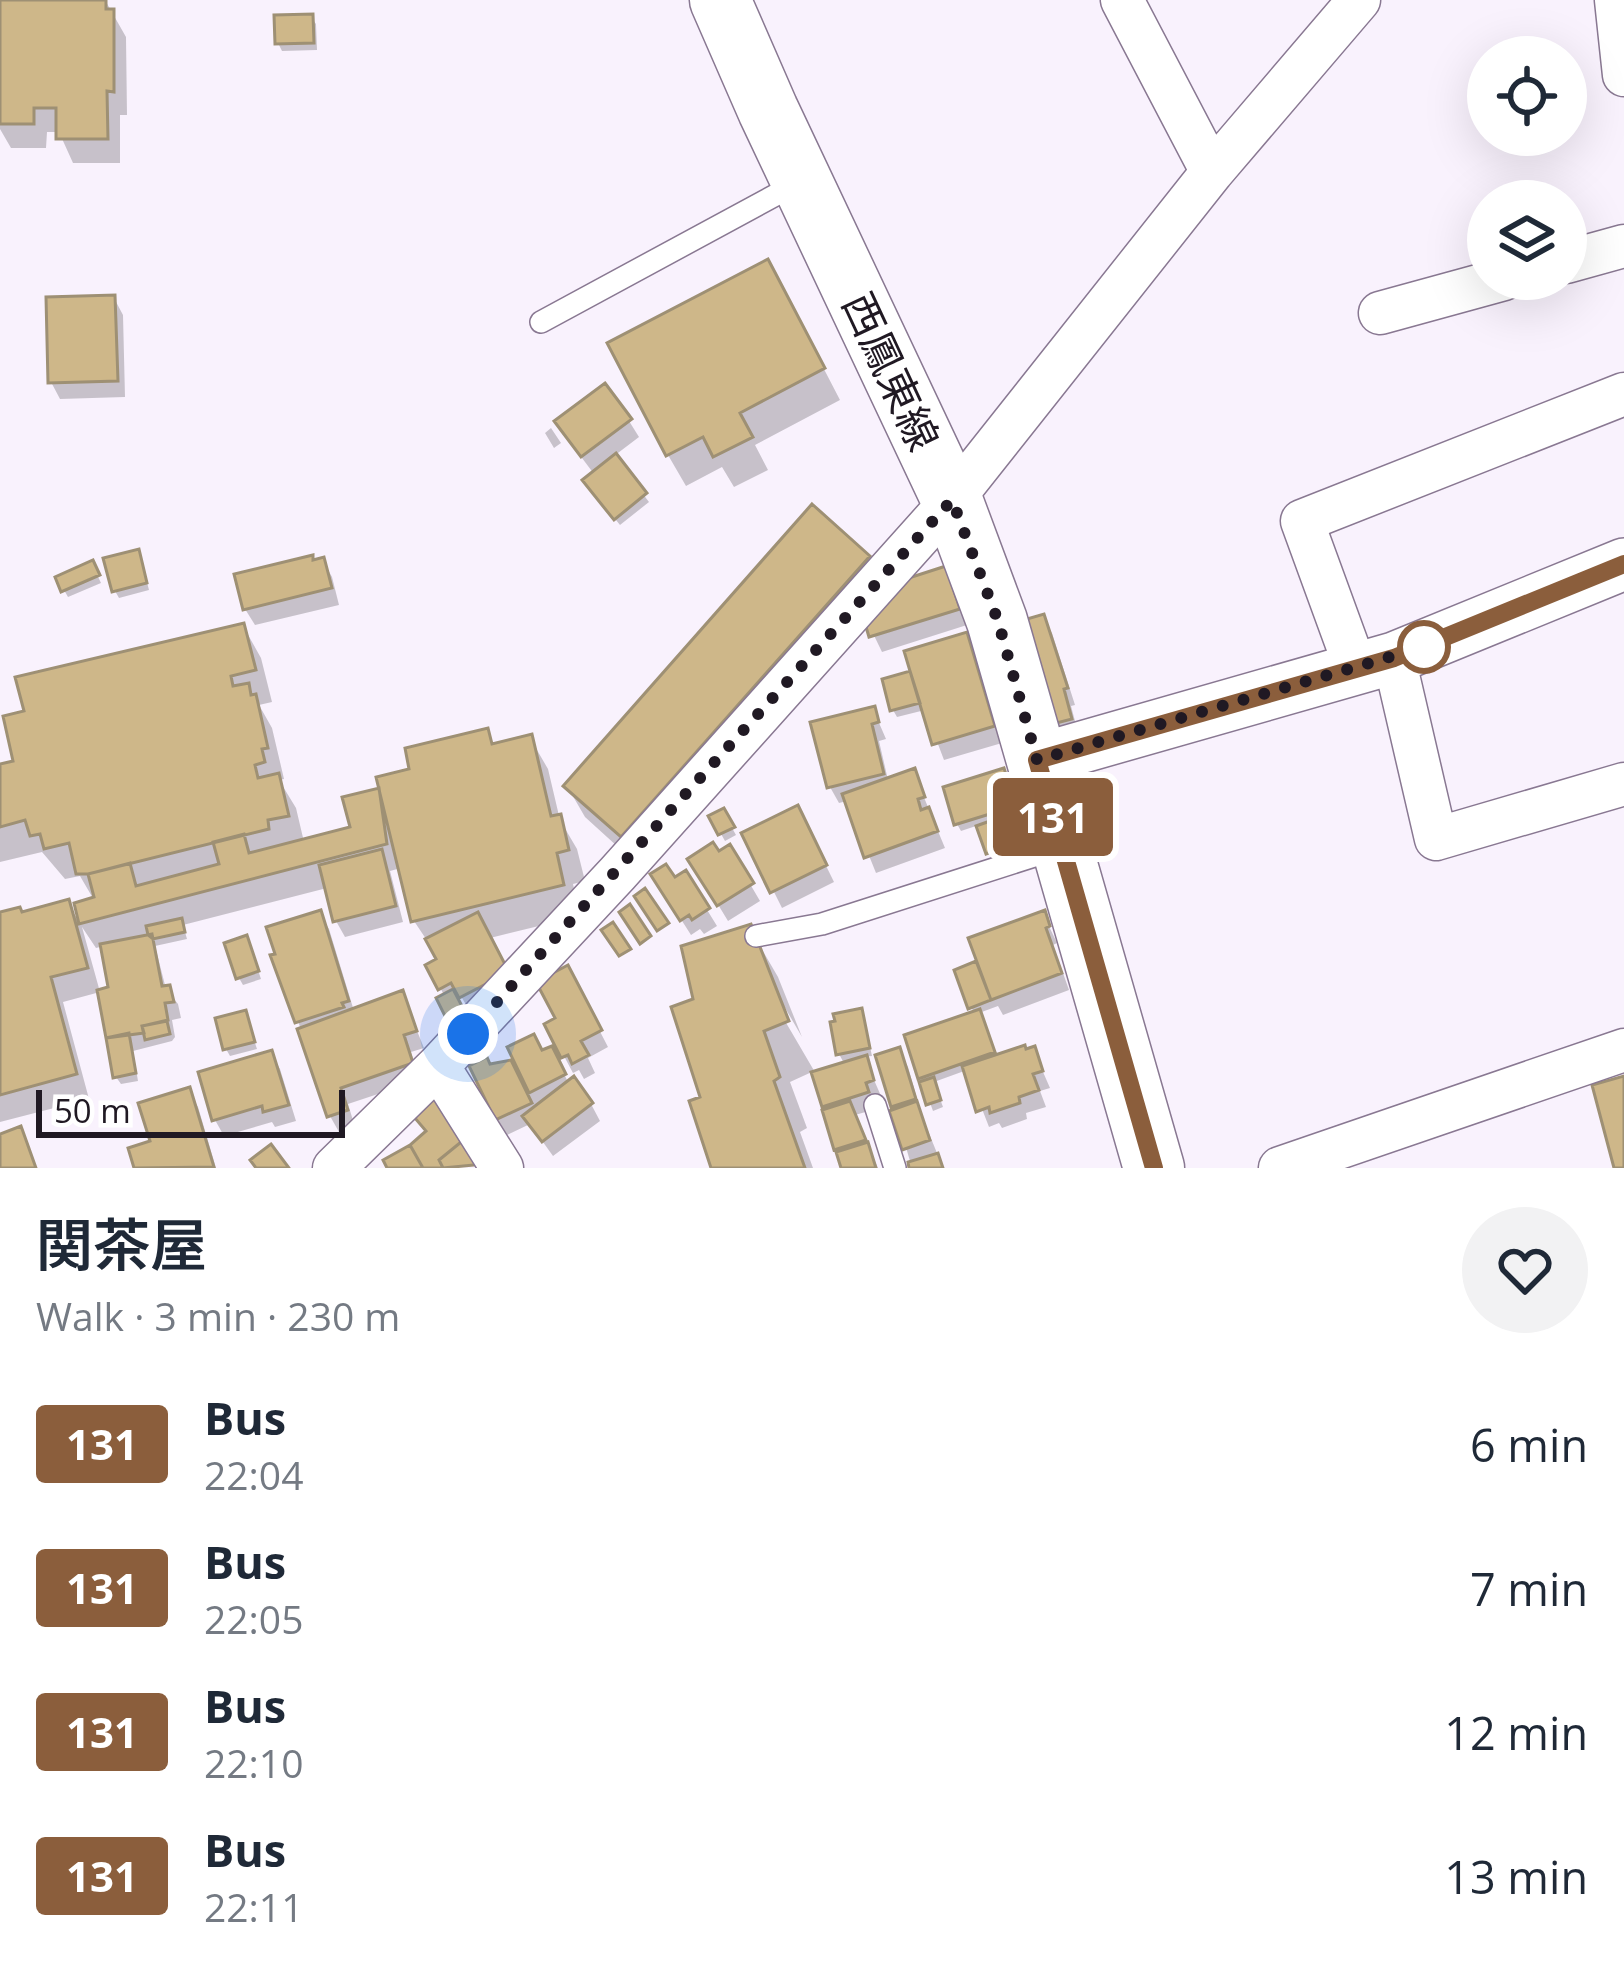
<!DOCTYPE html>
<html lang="en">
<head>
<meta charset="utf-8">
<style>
	body { margin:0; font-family:"Open Sans","Noto Sans JP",sans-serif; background:#f2f2f3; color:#1f2937; height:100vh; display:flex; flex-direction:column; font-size:45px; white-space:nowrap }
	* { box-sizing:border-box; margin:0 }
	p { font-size:39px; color:#747a83 }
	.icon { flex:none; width:66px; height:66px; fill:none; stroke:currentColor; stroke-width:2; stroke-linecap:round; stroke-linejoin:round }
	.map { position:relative; height:1168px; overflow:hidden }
	.details { display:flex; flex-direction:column; background:#fff; flex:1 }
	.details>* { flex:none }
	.badge { padding:0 24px; border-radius:9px; font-size:42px; line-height:78px }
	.tools { position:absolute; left:1467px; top:36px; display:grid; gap:24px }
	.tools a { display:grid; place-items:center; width:120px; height:120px; border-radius:50%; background:#fff; box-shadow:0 12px 48px #0002; font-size:60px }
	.scale { position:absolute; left:36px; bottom:30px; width:309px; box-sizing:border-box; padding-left:12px; border:6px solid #201923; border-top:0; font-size:33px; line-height:42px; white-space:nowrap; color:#201923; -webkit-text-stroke:9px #fff; paint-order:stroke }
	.you { position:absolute; width:60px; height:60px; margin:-30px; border:9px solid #fff; border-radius:50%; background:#1a73e8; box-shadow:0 0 0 18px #1a73e833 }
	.map>.badge { position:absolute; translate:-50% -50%; box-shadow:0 0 0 6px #fff }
	.round { display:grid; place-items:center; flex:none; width:126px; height:126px; border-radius:63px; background:#f2f2f3 }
	.head { display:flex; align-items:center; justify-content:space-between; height:204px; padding:0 36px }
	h1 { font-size:57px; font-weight:600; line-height:90px }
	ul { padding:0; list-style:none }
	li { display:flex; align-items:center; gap:36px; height:144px; padding:0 36px }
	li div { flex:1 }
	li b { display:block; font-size:45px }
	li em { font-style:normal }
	li .badge { min-width:132px; font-weight:700; text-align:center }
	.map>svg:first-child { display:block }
	.shadow { fill:#0003; fill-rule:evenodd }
	.building { fill:#ceb789; stroke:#9e9074; stroke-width:3 }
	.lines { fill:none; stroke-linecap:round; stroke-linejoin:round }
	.service-casing { stroke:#897892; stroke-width:24 }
	.minor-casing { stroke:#897892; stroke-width:45 }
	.tertiary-casing { stroke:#897892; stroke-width:54 }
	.secondary-casing { stroke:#897892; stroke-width:63 }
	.service { stroke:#fff; stroke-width:21 }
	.minor { stroke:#fff; stroke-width:42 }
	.tertiary { stroke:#fff; stroke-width:51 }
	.secondary { stroke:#fff; stroke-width:60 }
	.line-casing { stroke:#fff; stroke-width:27 }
	.line { stroke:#8b5e3c; stroke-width:18 }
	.walk { stroke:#201923; stroke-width:12; stroke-dasharray:0 21.6 }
	.stop-dot { fill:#fff; stroke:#8b5e3c; stroke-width:6 }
	.labels { text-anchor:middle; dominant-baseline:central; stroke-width:9; stroke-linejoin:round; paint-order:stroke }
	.street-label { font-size:42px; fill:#201923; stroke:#fff }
</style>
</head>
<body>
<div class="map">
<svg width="1624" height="1168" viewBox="0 0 1624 1168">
	<rect width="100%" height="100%" fill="#f9f2fd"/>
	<path class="shadow" d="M0 0H105L126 37 127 115H120V163H73L59 132H47L46 148H11L0 129Z
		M311 17 316 24 317 50 282 51 278 43Z
		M785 294 840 400 755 445 768 470 734 487 722 467 686 486 668 455Z
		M114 298 123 315 125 397 60 399 51 382Z
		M629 421 639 437 614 456 649 502 620 525 590 488 594 474 567 438Z
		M551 428 561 443 554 448 545 433Z
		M867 558 888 593 954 586 967 625 882 652 867 621 640 867 585 817 567 786Z
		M141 559 149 590 119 598 115 591Z
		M323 561 332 577 339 605 255 625 245 609Z
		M92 564 101 583 68 597 64 590Z
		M1042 617 1052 633 1075 705 1071 706 1079 736 1061 741 1051 724Z
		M243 626 261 658 272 702 259 705 272 728 284 779 279 780 296 808 304 842 354 829 346 799 383 790 380 779 413 771 408 751 486 732 495 747 530 738 548 769 560 820 577 849 585 881 573 884 580 916 490 938 516 989 471 1013 462 998 456 1001 466 1019 454 1025 440 1000 445 997 429 966 440 960 414 921 401 868 390 871 403 922 345 937 336 921 327 888 183 925 187 939 155 946 166 989 178 1004 181 1018 172 1020 175 1037 172 1041 133 1051 138 1081 121 1084 116 1077 100 992 63 1002 89 1099 0 1122V915L19 910 22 915 68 903 80 924 77 905 94 900 80 876 65 879 42 852 0 862V767L17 763 7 718 27 714 19 679ZM82 927 96 948 104 946 112 990 100 992Z
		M966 636 975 652 1002 743 944 760 925 710 897 717 893 710Z
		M873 709 886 739 879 741 888 780 913 771 945 848 876 873 847 801 839 803 830 787Z
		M1007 779 1018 813 1002 818 1016 851 993 860 979 825 961 831 957 824Z
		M723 812 736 835 725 841 712 818Z
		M806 825 834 882 782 908 745 834Z
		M729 848 760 901 728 921 691 860 718 855Z
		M685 874 717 926 704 934 700 929 691 935 663 891Z
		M319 913 329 929 354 1011 402 994 424 1048 411 1052 420 1080 348 1104 355 1127 339 1132 330 1116 298 1021Z
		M1043 914 1057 943 1053 945 1069 990 1003 1015 998 1006 979 1013 996 1058 1033 1049 1050 1088 1040 1091 1046 1107 1026 1113 1027 1119 1002 1128 999 1123 989 1127 967 1070 934 1082 943 1107 933 1111 921 1078 975 1014 971 1007 975 965 985 974Z
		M749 927 778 977 802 1037 784 1006 778 1009 816 1074 845 1065 839 1054 860 1011 864 1019 872 1056 864 1057 881 1096 873 1099 876 1109 855 1115 878 1168H844L814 1071 790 1082 807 1128 800 1132 813 1168H714L693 1103 704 1099 696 1000Z
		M250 946 261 979 243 985 239 978Z
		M576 985 608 1047 588 1058 595 1073 584 1079 579 1070 573 1073 548 1026 559 1019Z
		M245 1013 257 1049 230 1056 226 1049Z
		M899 1050 908 1067 922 1116 943 1168H912L894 1106Z
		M271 1053 280 1069 296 1121 275 1127 272 1122 224 1136 215 1120Z
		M542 1054 560 1066 569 1084 591 1104 600 1121 553 1156 530 1124 507 1135 497 1119 489 1068H500Z
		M188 1090 198 1107 216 1168H138L132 1150 154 1143Z"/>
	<path class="building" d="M0 0H106V9H114V92L107 91 108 139H56V108H34V124H0Z
		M313 14 314 43 275 44 274 15Z
		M768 259 825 368 740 413 753 437 713 457 703 437 666 456 607 343Z
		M115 295 118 381 48 383 46 297Z
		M605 383 632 419 581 457 554 421Z
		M616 453 647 493 614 520 582 480Z
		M812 504 870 556 621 837 563 786Z
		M139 549 147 583 112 592 103 558Z
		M313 555V560L324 557 332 588 243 610 234 574Z
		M93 560 100 575 61 592 55 577Z
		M946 566 960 609 869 637 864 620 890 584Z
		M1044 614 1068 688 1064 689 1072 719 1049 725 1020 621Z
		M244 623 256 670 231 676 233 686 249 683 251 695 256 694 268 748 262 749 265 762 255 765 258 778 279 773 289 816 268 820 269 829 88 874H76L69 843 44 849 40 834 30 836 25 820 0 827V764L13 761 3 716 24 711 15 677Z
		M967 632 995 726 932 745 904 651Z
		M910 671 920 703 890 711 882 679Z
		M875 706 879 722 872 724 884 774 827 788 810 722Z
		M488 728 492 744 532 734 551 816 561 814 569 850 557 853 564 885 411 922 376 777 409 769 405 748Z
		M915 768 925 797 918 799 921 810 929 807 938 831 864 858 842 794Z
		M1004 768 1016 806 954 825 943 787Z
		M379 788 387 844 79 924 74 903 94 897 88 874 130 863 136 886 219 864 213 842 244 834 249 853 350 827 342 797Z
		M798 805 827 865 770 893 741 833Z
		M724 808 735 827 718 835 708 816Z
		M1004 816 1014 844 986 854 976 826Z
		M713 842 719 851 730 844 754 883 717 906 687 859Z
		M382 849 396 906 333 922 319 865Z
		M666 864 675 877 686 870 710 908 692 920 689 915 680 921 650 874Z
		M645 888 669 923 657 931 634 896Z
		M69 899 88 968 51 977 77 1074 0 1095V912L20 907 22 912Z
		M630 904 651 936 640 944 619 912Z
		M321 910 349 1001 342 1003 344 1007 295 1023 270 955 275 954 266 927Z
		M1045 910 1050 926 1046 928 1062 973 991 1000 968 938Z
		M478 912 509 972 459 998 451 983 438 990 425 965 436 959 425 939Z
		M182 918 185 932 153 939 148 935 146 926Z
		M613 922 631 949 619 956 601 930Z
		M751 924 789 1021 764 1031 780 1077 774 1081 805 1168H711L689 1101 700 1097 671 1007 693 999 681 946Z
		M152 934 162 986 170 985 174 1002 165 1003 168 1020 142 1026 144 1033 106 1038 97 990 108 987 100 944Z
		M247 935 259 971 236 979 224 943Z
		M976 961 991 1000 968 1009 954 970Z
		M568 965 602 1030 581 1041 589 1055 572 1064 568 1055 561 1058 544 1024 555 1018 536 982Z
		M453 989 464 1010 447 1020 436 998Z
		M403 990 417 1031 404 1035 413 1063 341 1088 348 1110 327 1117 297 1029Z
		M862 1008 870 1048 836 1055 830 1022 835 1021 833 1014Z
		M980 1009 995 1052 918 1079 904 1035Z
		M246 1010 255 1042 223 1050 215 1018Z
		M167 1021 170 1034 145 1040 142 1026Z
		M129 1033 136 1073 113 1078 106 1038Z
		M534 1034 542 1050 552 1046 566 1074 529 1093 507 1047Z
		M1025 1045 1026 1049 1035 1046 1043 1071 1033 1074 1039 1090 1019 1097 1020 1103 990 1113 989 1107 976 1112 962 1066Z
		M900 1047 916 1099 891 1107 875 1055Z
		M272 1050 289 1105 263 1112 262 1106 212 1121 198 1072Z
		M867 1055 874 1080 866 1083 869 1092 822 1107 811 1072Z
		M487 1057 490 1064 511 1060 532 1103 495 1120 469 1066Z
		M574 1076 593 1103 542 1142 522 1116Z
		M1624 1076V1168H1614L1592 1085Z
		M934 1077 941 1100 926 1105 919 1082Z
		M190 1087 214 1167 134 1168 128 1148 150 1141 138 1103Z
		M434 1089 466 1138 439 1160 443 1168H423L410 1145 426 1131 409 1111Z
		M850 1101 866 1140 834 1150 822 1110Z
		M917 1101 930 1140 902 1150 889 1111Z
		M21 1126 36 1168H0V1134Z
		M466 1138 484 1164 443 1168 439 1160Z
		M868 1142 876 1168H841L836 1152Z
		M271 1144 289 1168H256L250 1160Z
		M410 1145 423 1168H387L383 1160Z
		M938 1153 943 1168H909L908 1162Z"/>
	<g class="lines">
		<g class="service-casing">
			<path id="service" d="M541 322 796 184
				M756 936 822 924 1056 849
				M875 1105 895 1168"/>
		</g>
		<g class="minor-casing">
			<path id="minor" d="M1122 0 1212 172
				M1616 0 1624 75
				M1566 262 1624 246
				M1380 313 1504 279
				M1394 658 1436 839 1624 784
				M1356 669 1302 521 1624 394
				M438 1066 502 1168
				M334 1168 438 1066 618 873 952 500 1212 172 1359 0
				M1280 1168 1624 1050"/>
		</g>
		<g class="tertiary-casing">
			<path id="tertiary" d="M1037 760 1394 658 1624 564"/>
		</g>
		<g class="secondary-casing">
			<path id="secondary" d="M720 0 768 110 952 500 997 621 1154 1168"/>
		</g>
		<use href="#service" class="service"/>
		<use href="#minor" class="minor"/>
		<use href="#tertiary" class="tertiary"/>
		<use href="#secondary" class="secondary"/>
	</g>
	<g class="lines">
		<g class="line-casing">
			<path id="line" d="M1154 1168 1037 760 1394 658 1624 564"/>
		</g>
		<use href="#line" class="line"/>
		<path class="walk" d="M468 1034 952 500 998 621 1037 760 1424 647"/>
	</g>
	<circle class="stop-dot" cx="1424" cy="647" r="24"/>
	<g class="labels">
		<g class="street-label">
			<text transform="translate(892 371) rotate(65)">西鳳東線</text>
		</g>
	</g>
</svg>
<div class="tools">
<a><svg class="icon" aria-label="locate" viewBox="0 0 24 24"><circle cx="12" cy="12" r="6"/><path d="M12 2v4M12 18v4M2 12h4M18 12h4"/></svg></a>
<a><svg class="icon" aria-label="layers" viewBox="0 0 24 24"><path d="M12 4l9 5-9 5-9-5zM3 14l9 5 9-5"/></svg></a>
</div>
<div class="scale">50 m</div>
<div class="you" style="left:468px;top:1034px"></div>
<b class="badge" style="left:1053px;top:817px;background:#8b5e3c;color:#fff">131</b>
</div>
<section class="details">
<div class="head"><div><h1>関茶屋</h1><p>Walk · 3 min · 230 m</p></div><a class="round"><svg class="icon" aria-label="heart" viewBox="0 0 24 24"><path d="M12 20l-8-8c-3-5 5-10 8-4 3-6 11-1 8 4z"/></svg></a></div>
<ul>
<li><span class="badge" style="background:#8b5e3c;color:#fff">131</span><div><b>Bus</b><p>22:04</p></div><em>6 min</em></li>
<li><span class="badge" style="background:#8b5e3c;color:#fff">131</span><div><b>Bus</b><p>22:05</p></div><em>7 min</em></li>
<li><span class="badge" style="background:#8b5e3c;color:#fff">131</span><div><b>Bus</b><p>22:10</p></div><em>12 min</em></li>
<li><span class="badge" style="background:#8b5e3c;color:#fff">131</span><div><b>Bus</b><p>22:11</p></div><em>13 min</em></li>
</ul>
</section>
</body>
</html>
